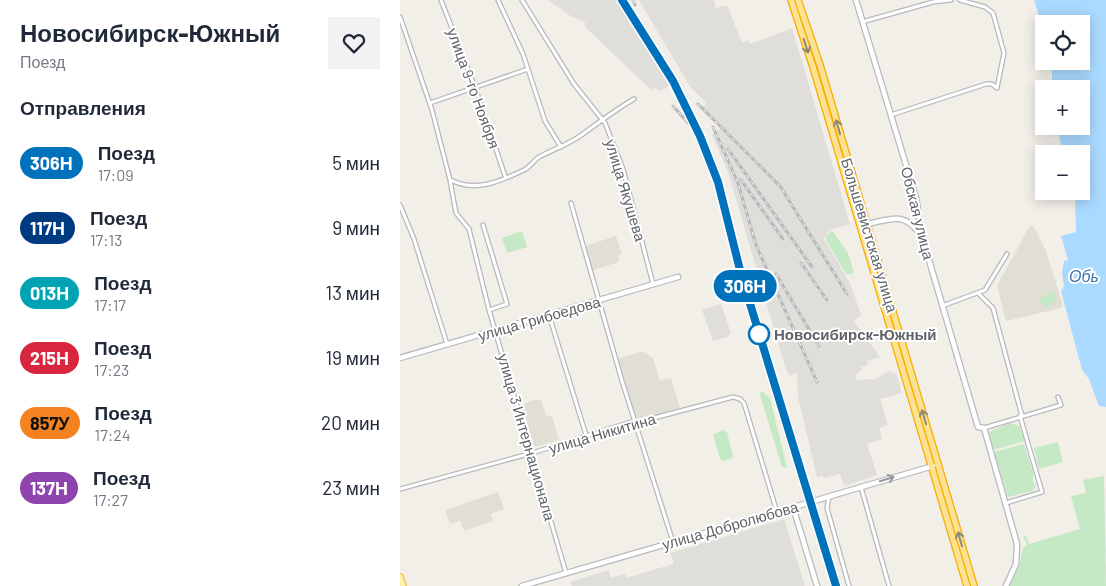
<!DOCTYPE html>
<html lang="ru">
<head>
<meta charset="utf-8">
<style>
	body { margin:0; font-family:Barlow,sans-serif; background:#f2f2f3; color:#1f2937; height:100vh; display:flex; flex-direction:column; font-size:19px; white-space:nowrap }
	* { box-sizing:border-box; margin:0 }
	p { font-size:16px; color:#747a83 }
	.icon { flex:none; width:28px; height:28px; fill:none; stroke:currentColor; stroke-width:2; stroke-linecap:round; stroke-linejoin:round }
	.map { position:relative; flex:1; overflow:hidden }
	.details { display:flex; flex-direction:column; background:#fff; width:400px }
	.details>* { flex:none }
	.badge { padding:0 10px; border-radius:16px; font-size:18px; line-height:32px }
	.fabs { position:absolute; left:635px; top:15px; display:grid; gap:10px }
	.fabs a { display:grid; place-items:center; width:55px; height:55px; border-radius:0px; background:#fff; box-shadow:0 2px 12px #0003; font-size:25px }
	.map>.badge { position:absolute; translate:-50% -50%; box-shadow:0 0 0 2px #fff }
	h2 { padding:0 20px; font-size:19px; line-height:45px }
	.round { display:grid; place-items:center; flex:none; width:52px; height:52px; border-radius:0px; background:#f2f2f3 }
	.head { display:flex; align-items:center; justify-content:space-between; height:85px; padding:0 20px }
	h1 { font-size:24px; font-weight:800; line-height:38px }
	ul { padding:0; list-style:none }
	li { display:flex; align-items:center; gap:15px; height:65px; padding:0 20px }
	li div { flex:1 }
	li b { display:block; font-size:19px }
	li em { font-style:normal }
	li .badge { min-width:55px; font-weight:700; text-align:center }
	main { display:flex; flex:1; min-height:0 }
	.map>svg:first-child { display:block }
	.industrial { fill:#e0deda }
	.education { fill:#e1ded6 }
	.green { fill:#c5e8c5 }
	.water { fill:#aadaff }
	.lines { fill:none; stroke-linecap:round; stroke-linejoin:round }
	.street-casing { stroke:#b5b8bc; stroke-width:5.5 }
	.secondary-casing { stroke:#b6babf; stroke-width:7 }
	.primary-casing { stroke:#f2c960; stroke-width:8 }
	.highway-casing { stroke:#f9ab00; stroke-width:8 }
	.street { stroke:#fff; stroke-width:3 }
	.secondary { stroke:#fff; stroke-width:4.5 }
	.primary { stroke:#fff2af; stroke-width:5 }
	.highway { stroke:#fde293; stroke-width:5.5 }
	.rail-casing { stroke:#b6b7b8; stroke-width:3 }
	.rail { stroke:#fff; stroke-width:1; stroke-dasharray:4; stroke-linecap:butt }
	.secondary-bridge-casing { stroke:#b6babf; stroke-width:7; stroke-linecap:butt }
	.secondary-bridge { stroke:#fff; stroke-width:4.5 }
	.oneway { stroke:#8e8975 }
	.oneway2 { stroke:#979a9d }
	.line-casing { stroke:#fff; stroke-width:11 }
	.line { stroke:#0072bc; stroke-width:8 }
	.stop-dot { fill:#fff; stroke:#0072bc; stroke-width:2.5 }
	.labels { text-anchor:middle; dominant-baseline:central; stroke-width:4; stroke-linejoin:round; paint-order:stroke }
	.street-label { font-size:15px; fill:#5f6368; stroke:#fff }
	.stop-label { font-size:15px; font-weight:bold; fill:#5f6368; stroke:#fff; text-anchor:start }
	.water-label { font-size:16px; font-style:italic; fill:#4174aa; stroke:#fff }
</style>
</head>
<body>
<main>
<section class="details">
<div class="head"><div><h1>Новосибирск-Южный</h1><p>Поезд</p></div><a class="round"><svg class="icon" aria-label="heart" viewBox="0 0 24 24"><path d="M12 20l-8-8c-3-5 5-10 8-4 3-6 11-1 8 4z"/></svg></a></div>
<h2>Отправления</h2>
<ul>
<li><span class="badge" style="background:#0072bc;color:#fff">306Н</span><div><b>Поезд</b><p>17:09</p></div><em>5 мин</em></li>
<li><span class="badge" style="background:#003b80;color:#fff">117Н</span><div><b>Поезд</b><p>17:13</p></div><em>9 мин</em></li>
<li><span class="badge" style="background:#00a3b4;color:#fff">013Н</span><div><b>Поезд</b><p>17:17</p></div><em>13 мин</em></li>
<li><span class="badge" style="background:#d7263d;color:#fff">215Н</span><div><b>Поезд</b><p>17:23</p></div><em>19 мин</em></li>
<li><span class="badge" style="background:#f58220;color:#111">857У</span><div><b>Поезд</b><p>17:24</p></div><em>20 мин</em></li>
<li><span class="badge" style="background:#8e44ad;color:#fff">137Н</span><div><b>Поезд</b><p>17:27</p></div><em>23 мин</em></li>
</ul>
</section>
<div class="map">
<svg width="706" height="586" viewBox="0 0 706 586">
	<rect width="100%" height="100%" fill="#f1efe8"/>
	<path class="industrial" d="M148 0H218L271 85 259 91 255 87 251 90 184 26 186 23 169 15Z
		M239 0H314L316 8 327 5 342 43 348 40 350 44 392 28 450 224 429 230 424 239 451 285 461 315 454 321 480 357 467 361 468 365 461 367 462 370 455 375 456 380 475 379 490 371 497 375 502 393 480 399 488 425 479 428 482 439 467 444 477 475 444 486 440 474 423 478V476L417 477 398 397 397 373 390 376 386 370 329 175 312 134 323 127 303 107 306 103 289 85Z
		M321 304 331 333 328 337 313 341 302 310Z
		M384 519 405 586H172L170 582 209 570 211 578 225 574 227 578 249 571 274 564 270 553Z"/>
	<path class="education" d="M633 225 646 251 663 305 661 308 606 321 597 285 630 226Z
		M216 236 222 254 218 256 219 262 193 270 185 246Z
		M242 351 253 358 260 381 271 378 280 408 240 420 236 417 217 359Z
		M134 400H141L146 415 152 416 159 440 134 447 121 405Z
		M98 492 104 509 91 514 93 521 64 531 60 521 50 524 45 510Z"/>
	<path class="green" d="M432 230 448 253 454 272 452 274H446L426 240V236Z
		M122 231 127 247 107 253 102 238Z
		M652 291 658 299 645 308 639 300Z
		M363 392 370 398 387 468 382 467 360 395 359 393Z
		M610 423 619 426 625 441 593 450 589 432Z
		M323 430 327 432 333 456 331 459 323 461 320 459 313 435Z
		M658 442 663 462 639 469 634 448Z
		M624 444 633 473V482L636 485 633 491 608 497 594 452Z
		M704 476 706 586H610L620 562 623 548 627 545 623 536 626 535 629 544 680 529 671 496 686 493 683 480Z"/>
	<path class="water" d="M634 0H706V407L699 406 689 379 682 370 661 291 664 286 662 272 664 261 668 260 661 236 676 232 675 196 667 198V193L661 194 660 191H681V154H663L659 135 651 131 648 126H681V89H652V70L648 61H681V24H644V56L640 52 641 22Z"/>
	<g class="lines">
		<g class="street-casing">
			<path id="street" d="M41 0 75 87 105 176
				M98 0 123 54 145 121 161 147
				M122 0 174 84 205 123 223 169 253 284
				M0 17 32 110 50 180 56 213 69 229 89 310 166 573
				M462 22 533 2 551 0
				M30 103 128 69
				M491 115 586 84H592L597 88 604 53 593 13 585 7 560 0
				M51 180C75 193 101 181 124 170 130 167 133 161 139 157 152 150 167 145 180 136 198 123 215 110 234 99
				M171 203 222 381 273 542
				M0 205 14 239 47 344
				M83 225 107 304 89 310
				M578 293 593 308 622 416
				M542 306 585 290 607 254
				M149 315 186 435
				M584 428 661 405 658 397
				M461 487 489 586
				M0 489 132 453 231 422 235 423 333 397 340 399 344 403 377 512
				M429 497 427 508 449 586
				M606 503 642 492 620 416"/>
		</g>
		<g class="secondary-casing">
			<path id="secondary" d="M456 0 516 198 522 236 578 427 584 428 617 544 616 564 606 586
				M467 224C493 219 503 211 521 235
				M0 358 278 277
				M424 498 533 466
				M393 507 417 586
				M122 586 401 505"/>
		</g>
		<g class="primary-casing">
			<path id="primary" d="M0 577 3 586"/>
		</g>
		<g class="highway-casing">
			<path id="highway" d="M391 0 413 67 567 586
				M398 0 420 65 574 586"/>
		</g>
		<use href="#street" class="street"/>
		<use href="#secondary" class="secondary"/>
		<use href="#primary" class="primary"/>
		<use href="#highway" class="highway"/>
		<g class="rail-casing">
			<path id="rail" d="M222 0 273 81 300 136 318 182 345 287 409 496
				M233 0 235 5
				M298 104 380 186 447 294
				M273 106 288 123
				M313 127 338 183 356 245 417 382
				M328 149 412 267
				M341 180 383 239
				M401 263 427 300
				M376 274 419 346
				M415 506 439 586"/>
		</g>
		<use href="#rail" class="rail"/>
		<g class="secondary-bridge-casing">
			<path id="secondary-bridge" d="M401 505 424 498"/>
		</g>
		<use href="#secondary-bridge" class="secondary-bridge"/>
	</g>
	<defs><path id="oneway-shaft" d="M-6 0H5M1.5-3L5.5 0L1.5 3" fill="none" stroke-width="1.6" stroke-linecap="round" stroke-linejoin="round" transform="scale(1.25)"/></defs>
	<g class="oneway">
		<use href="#oneway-shaft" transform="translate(406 46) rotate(72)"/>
		<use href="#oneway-shaft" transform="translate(438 127) rotate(-106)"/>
		<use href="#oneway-shaft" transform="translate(524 417) rotate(-106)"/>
		<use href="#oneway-shaft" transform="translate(560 539) rotate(-106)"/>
	</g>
	<use class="oneway2" href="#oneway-shaft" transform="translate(487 479) rotate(-17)"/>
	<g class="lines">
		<g class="line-casing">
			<path id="line" d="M222 0 273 81 300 136 318 182 341 274 436 586"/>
		</g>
		<use href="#line" class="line"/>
	</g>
	<circle class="stop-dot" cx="359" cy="334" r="10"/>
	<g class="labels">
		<g class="street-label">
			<text transform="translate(74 88) rotate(70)">улица 9-го Ноября</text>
			<text transform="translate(226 190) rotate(73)">улица Якушева</text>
			<text transform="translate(518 213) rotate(76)">Обская улица</text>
			<text transform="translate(470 235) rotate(73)">Большевистская улица</text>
			<text transform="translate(139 318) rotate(-16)">улица Грибоедова</text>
			<text transform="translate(202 433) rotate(-16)">улица Никитина</text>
			<text transform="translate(127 437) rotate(74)">улица 3 Интернационала</text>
			<text transform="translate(330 525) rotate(-16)">улица Добролюбова</text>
		</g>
		<g class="stop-label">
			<text x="374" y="334">Новосибирск-Южный</text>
		</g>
		<g class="water-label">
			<text x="684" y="275">Обь</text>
		</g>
	</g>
</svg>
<div class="fabs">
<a><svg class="icon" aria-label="locate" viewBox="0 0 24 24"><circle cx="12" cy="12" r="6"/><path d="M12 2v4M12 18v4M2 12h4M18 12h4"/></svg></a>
<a>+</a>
<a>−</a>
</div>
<b class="badge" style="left:345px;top:286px;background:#0072bc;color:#fff">306Н</b>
</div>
</main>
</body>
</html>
